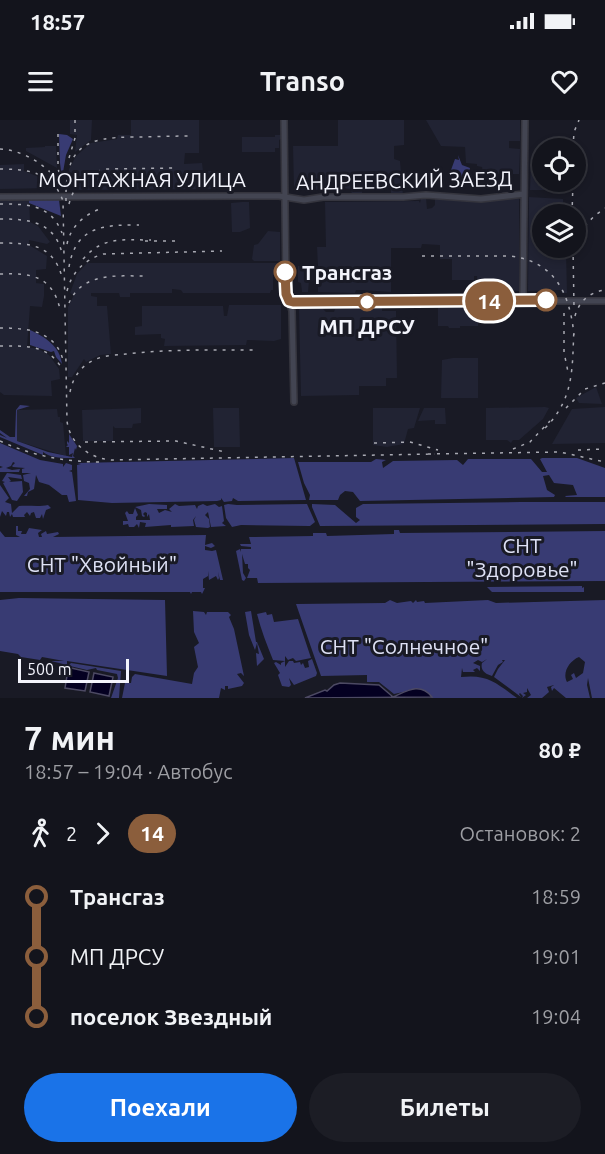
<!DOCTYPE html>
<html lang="ru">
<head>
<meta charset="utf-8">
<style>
	body { margin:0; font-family:Ubuntu,sans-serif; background:#1c1d25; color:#f1f3f6; height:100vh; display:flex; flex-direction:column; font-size:22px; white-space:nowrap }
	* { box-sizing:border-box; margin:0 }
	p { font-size:20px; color:#9d9ea3 }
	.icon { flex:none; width:33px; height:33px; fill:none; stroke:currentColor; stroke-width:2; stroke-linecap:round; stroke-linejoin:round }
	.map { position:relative; height:578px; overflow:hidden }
	.details { display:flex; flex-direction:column; background:#13141c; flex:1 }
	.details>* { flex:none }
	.badge { padding:0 12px; border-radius:20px; font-size:21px; line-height:39px }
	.fabs { position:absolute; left:532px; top:18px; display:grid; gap:12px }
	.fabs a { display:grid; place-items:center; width:54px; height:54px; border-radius:50%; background:#13141c; box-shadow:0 3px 9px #0003,0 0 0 2px #32333b; font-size:30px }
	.scale { position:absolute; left:18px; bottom:15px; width:111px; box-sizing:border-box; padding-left:6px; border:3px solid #f3f4fc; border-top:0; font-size:16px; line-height:21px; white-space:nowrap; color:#f3f4fc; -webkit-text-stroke:4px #191a25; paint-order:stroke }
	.map>.badge { position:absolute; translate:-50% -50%; box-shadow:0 0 0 3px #fff }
	.legs { display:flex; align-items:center; gap:9px; height:66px; padding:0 24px; font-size:20px }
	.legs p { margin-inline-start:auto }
	.head { display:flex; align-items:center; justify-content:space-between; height:102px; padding:0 24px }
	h1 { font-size:33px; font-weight:600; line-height:45px }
	.primary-button { display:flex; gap:12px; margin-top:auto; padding:12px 24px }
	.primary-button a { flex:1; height:69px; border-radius:36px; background:#1a73e8; color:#fff; font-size:24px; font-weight:600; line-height:69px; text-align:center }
	.primary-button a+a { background:#1c1d25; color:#f1f3f6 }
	ul { padding:0 24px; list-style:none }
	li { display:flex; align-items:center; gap:21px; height:60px; font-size:22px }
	li i { display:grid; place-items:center; width:9px; height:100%; margin:0 8px; background:currentColor }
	li i::after { content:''; width:15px; height:15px; margin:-8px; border:4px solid; border-radius:50%; background:#13141c }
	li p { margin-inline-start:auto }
	li:first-child i { background:linear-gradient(#0000 50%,currentColor 0) }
	li:last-child i { background:linear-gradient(currentColor 50%,#0000 0) }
	.status { display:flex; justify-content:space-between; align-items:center; height:42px; padding:0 30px; background:#13141c; direction:ltr }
	.status svg { height:16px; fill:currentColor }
	header { display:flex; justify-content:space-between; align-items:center; height:78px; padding:0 24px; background:#13141c; font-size:27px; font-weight:600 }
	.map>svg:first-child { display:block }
	.built { fill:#212333 }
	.green { fill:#383b73; fill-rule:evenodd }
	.water { fill:#040021; stroke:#4c4963; stroke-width:1.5 }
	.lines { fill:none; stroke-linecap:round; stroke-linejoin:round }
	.secondary-casing { stroke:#35353e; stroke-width:8 }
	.secondary { stroke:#434552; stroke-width:5 }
	.rail { stroke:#a9aab3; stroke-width:1.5; stroke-dasharray:3 6; stroke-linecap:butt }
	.line-1-casing { stroke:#fff; stroke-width:14 }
	.line-1 { stroke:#8b5e3c; stroke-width:9 }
	.stop-1-dot { fill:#fff; stroke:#8b5e3c; stroke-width:3 }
	.labels { text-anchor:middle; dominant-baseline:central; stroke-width:6; stroke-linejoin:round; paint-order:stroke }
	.street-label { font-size:21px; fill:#f3f4fc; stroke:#191a25 }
	.stop-label { font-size:21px; font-weight:bold; fill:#f3f4fc; stroke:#191a25; text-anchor:start }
	.park-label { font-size:21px; fill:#dee1f5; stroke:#191a25 }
</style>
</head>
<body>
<div class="status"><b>18:57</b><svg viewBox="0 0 49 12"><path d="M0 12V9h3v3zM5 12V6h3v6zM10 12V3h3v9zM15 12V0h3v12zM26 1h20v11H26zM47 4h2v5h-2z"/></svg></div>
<header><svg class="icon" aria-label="menu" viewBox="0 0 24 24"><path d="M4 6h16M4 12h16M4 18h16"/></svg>Transo<svg class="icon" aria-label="heart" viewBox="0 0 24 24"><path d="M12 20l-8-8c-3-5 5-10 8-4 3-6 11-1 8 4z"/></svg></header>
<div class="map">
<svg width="605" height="578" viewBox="0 0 605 578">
	<rect width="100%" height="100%" fill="#191a25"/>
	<path class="built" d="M70 0H92L91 20 75 32 77 15 70 14Z
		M131 0H199V33H185L184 44 202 43 203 51H213V58H224V69L80 70 67 66 69 49 76 36 91 23 117 19 118 15H131Z
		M338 0H404V25L394 26V39L400 41 403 75H391V66H382L381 63H362V75H352L351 69 341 68 313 70 294 69 293 26H338Z
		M426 0H520V21H509V28L520 29 519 54H483L482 47 477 46V44L466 43 465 27 441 26Z
		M275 15H281V19L279 20V28H275V32H242V17H275Z
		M45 26H56L57 48 26 31V28L45 27Z
		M543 33V62H565V70H530L531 41Z
		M24 44V51L49 61 53 68 0 69V45Z
		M529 77 563 79 564 94H543V128H564L566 130 567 173H562L561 170 528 171Z
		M0 78H29L30 102 38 106 50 122 47 124 29 120V125L47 136 46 149 36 150V163L44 164V176L42 187 30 186 27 227 39 229 49 235 59 249 60 259 51 261 52 276 4 275 0 272Z
		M426 78 427 89 432 88 435 85V78H519V171L478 169 477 156H474V160H452V139H440V125L422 124 421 128H391V172L362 170H356L355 173 318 172V161H309L308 172H302L301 163 298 162V146H318L317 127H326L325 82 419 81 420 83 421 79Z
		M242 82H249L250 108 240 112H232L231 83Z
		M268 111 280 112V141H254L252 139 254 125 258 124Z
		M87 143H280L281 155H273V170H271L270 173H183L181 170 172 169V173H130V177H120L119 173H91V176L97 177V186H107L111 234 100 235 86 242 84 239 72 257H68V187L74 175 70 173 77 154Z
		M450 183 473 185 478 183V206H460V208H449L448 206H438V185Z
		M229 185H281V219L274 221 247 220 246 225 164 226 165 219 161 218V214L135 215V207L142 206V186H223L224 196H227Z
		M349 188H382V191H396L397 258H386V266H359V275L301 276 299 189H323L326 192H334L335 189Z
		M453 238H478V278H441L442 240Z
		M596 267 602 284 579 283 576 278Z
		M545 287 549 288 543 299 519 320H513L511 323 507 320H486V288Z
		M605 287V323L552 324 572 289Z
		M141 288V303L133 304 132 308H115L113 306V321H83L82 290Z
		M213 288H239L240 327H214Z
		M373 288H420L414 308 408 309 404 324 387 327 373 325Z
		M424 288H445L446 304H435V300L418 301Z
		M57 289 58 297H60V302L63 303 66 336 17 321V290Z"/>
	<path class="green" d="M59 14 67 15 73 19 66 35 62 58 60 43Z
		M458 35 462 45 470 48 467 59 461 58 458 61 454 59 451 50 455 39 459 40Z
		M29 77 59 80 61 96 29 83Z
		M30 210C45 217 60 226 62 244L56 237 54 231 51 232 30 225Z
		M20 285 30 286 17 290V321L48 332 72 337 73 333 69 335V327H66L68 325 67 324V321L69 323V314L77 326 76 330 75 328 73 336 75 338C65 338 52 339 43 332V335L0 317V315L7 318 0 313V310L10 317H15L16 290Z
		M0 323 40 340 63 344V347L66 343 72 345V350L69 351 72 352 76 381 69 382 67 375H62L49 365 39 362 36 355 34 369 28 372 27 376H24L30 369 29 363 24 361 23 355 31 353H22V349L25 348 13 347 12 346 15 343 13 342 11 346 6 348 12 350 20 349 19 352H0V348L3 347 0 346Z
		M294 338 306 380 238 381 233 378 232 381 224 382 221 378V380L217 381 112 383 78 380 77 345 81 344 77 343Z
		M542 338H577L605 348V377H566L565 376 577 375 573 365 554 363 549 355 543 356 547 370 555 375 554 377 360 381 353 372 345 371 340 375 338 380H309L310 375 304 363 298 342H371L376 339 386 340 382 342 383 348 393 341 457 340 463 345 468 339H531L542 352H547L540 339Z
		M7 353 21 355 22 359 8 357 11 361 9 362 22 361 23 372 17 381 12 380 3 363 5 362 2 361Z
		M0 365 9 378 5 382 11 384 12 393 19 386C29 385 38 387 48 385L51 388 46 390 43 399 42 394 40 398H36L34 392 31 393 30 396 27 392 24 395 25 397H13L12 394 10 397 9 392H7L6 396 2 391 0 397V375L3 376 0 375Z
		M521 382H605V404L320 406 312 387V384L335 385 356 403 360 400 356 397V388L363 384Z
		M149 384 167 385V389H157L159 393 165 390 172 392 169 389 175 384 179 386 195 385 197 389 198 386 203 384 207 386 215 384 219 387 222 386 224 401 222 403 226 406 211 407 208 392 205 395 209 399 210 407 208 408 196 407 194 400 196 396 193 400 194 406 171 407V405L145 407 146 403 140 402 139 408 137 404 134 407H129L128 404 123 405V401H128L125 393 127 391 129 394H133L135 388 138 395 136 397V400H150L149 394 147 397V393L145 392 143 394 145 396 144 397 142 396 141 390 135 387Z
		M228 384 237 385 307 384 315 402 310 406 241 405 232 407 226 398 224 385Z
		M16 406H18V411H22L21 414H26L29 408 42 410 38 413 39 417H42L41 414 46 411 47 414 58 412 59 414 53 417 206 415 205 425 212 423 215 426 211 428 205 426V430L212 431 216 430 223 460H220L218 452 219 458 218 460 216 456 209 460 208 451V456L203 459V468H205L202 474 201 472H192L191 474 190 472H0V411L5 417H20L16 415Z
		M394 410H399L400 413 605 411V461L258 463 257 458H247L250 450 248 448V444H245L242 434 243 453 246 458 244 461 242 460 236 431 240 429 241 432V429H251V427L241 426 240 424H251L249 417 313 416V413H326L327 416 394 414Z
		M582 466V468L584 467V472H492L487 467Z
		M19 478 165 480 167 556 67 541V545L51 541H64L42 537 40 540 21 537 18 534 0 531V480Z
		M390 480 397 483 411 481 413 483 416 480 417 482 424 481 425 483 488 480 496 483 605 480V578H592L588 558 587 565 590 578H566L554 568 552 571 551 567 554 565 547 567 549 572 542 578H527L531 575 527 568V572L523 573 526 575 522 578 523 576 520 573 519 574 521 577 494 557 498 549 505 540H502L503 542 498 545 492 556C486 554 480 551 482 543L487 539 482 542 478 540 473 543 480 546V551L477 548 473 550 475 552H463L462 548 461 557C488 554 496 563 517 578H431L432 576 408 571 394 574 379 562H367V555L321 556 296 484 385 483ZM579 537 585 542 583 553 576 558 574 553 571 555 573 559 567 562C562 553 569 541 579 537Z
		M193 491 204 492 206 495 207 492H228L231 495 229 497 234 509 244 556 241 553 237 554 244 563 242 566 228 569V566H225V570L221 568 219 578H122L125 563H131L132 557 135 554 192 564 194 553 198 547 194 527 199 523 194 512Z
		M251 491 256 522H257L264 539 257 546 256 533 259 534 257 523 255 530 249 515 245 492Z
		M266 492 267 495 272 494 274 502 298 499 311 538 296 541 293 538 288 540 285 536V547L289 541H293L294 543 300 542 301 545 303 543 305 548 309 547 308 541 312 539 317 553 316 556 294 565 289 558 291 565 289 567 282 566 278 555 280 553 274 543 276 542 281 545V543L285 541 273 540C267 525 261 510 257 494Z
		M71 543 121 551 119 578H111L118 558 117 554 97 550 96 548 87 550 70 546 69 545Z"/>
	<path class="water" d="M71 548 89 552 85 571 65 568 68 550Z
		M94 553 113 557 109 576 90 572Z
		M340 563 379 565 393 577C407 571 420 562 432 577L305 578 325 570 327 571 334 565Z"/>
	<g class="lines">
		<g class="secondary-casing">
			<path id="secondary" d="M284 0 286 169 292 191 294 282
				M0 77 244 76H279L304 80 323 77H403L426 75 481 79 524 74
				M523 180 525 0
				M289 181H605"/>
		</g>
		<use href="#secondary" class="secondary"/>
		<path class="rail" d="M58 14V48L61 62
			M573 28 574 12 579 0
			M0 29C20 30 40 41 54 56
			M69 38 75 18V0
			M0 49C27 49 53 52 63 81L67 301C70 324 89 338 111 340L435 334
			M66 81C65 27 84 17 134 17 152 17 171 16 190 16
			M0 84C26 84 51 84 62 113
			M69 84C74 65 86 53 106 49L177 48
			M572 94 573 62
			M0 99C28 99 54 101 62 133
			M145 121H175
			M576 122C582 107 592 97 605 88
			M0 123C29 123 53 124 62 157
			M67 124C71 106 84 95 100 89
			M573 128 574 187
			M422 136H511C556 142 570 175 574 215
			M83 139C103 116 123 120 151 120
			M69 147C76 105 105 105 139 105
			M0 154C30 153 52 155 60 189
			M67 171C72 152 84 140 103 134L222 131
			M69 183C82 152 117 156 145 156
			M564 193V232L568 252
			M575 196C579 181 590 172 605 170
			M0 208C26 208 55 210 63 240
			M0 226C24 226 47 224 61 247
			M70 272C73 257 81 246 94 240 104 235 116 235 126 234 170 229 214 230 258 230
			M566 288 585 269 605 263
			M545 308C575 278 572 247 574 208
			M0 321C33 336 65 342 102 342
			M85 322 176 321 225 332
			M374 323 410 322 438 330
			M513 329 530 322 550 301
			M578 330 605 329
			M428 334 560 332 605 342"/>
	</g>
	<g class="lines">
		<g class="line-1-casing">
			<path id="line-1" d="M285 152 286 174 289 181 293 182 546 180"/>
		</g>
		<use href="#line-1" class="line-1"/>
	</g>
	<g class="stop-1-dot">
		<circle cx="285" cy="152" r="10"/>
		<circle cx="546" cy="180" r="10"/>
		<circle cx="367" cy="182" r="8"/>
	</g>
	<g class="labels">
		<g class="street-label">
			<text x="142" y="59">МОНТАЖНАЯ УЛИЦА</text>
			<text transform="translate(404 60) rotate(-1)">АНДРЕЕВСКИЙ ЗАЕЗД</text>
		</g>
		<g class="stop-label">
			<text x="302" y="152">Трансгаз</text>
			<text x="367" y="206" text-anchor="middle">МП ДРСУ</text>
		</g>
		<g class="park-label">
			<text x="522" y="425">СНТ<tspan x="522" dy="24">"Здоровье"</tspan></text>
			<text x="102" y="444">СНТ "Хвойный"</text>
			<text x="404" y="526">СНТ "Солнечное"</text>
		</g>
	</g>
</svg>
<div class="fabs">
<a><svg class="icon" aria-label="locate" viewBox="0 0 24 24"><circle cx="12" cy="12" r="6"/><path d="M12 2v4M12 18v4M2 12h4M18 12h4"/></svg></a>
<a><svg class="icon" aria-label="layers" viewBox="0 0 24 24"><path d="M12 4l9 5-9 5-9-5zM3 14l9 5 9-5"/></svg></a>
</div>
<div class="scale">500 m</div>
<b class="badge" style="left:489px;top:181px;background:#8b5e3c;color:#fff">14</b>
</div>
<section class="details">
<div class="head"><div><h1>7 мин</h1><p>18:57 – 19:04 · Автобус</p></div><b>80 ₽</b></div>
<div class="legs"><svg class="icon" aria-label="walk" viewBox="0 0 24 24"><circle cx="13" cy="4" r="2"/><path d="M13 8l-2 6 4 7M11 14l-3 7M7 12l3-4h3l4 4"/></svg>2<svg class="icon" aria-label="forward" viewBox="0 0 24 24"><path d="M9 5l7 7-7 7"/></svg><b class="badge" style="background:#8b5e3c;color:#fff">14</b><p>Остановок: 2</p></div>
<ul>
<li><i style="color:#8b5e3c"></i><b>Трансгаз</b><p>18:59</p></li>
<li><i style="color:#8b5e3c"></i><span>МП ДРСУ</span><p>19:01</p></li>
<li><i style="color:#8b5e3c"></i><b>поселок Звездный</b><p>19:04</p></li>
</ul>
<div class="primary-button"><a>Поехали</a><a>Билеты</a></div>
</section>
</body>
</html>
